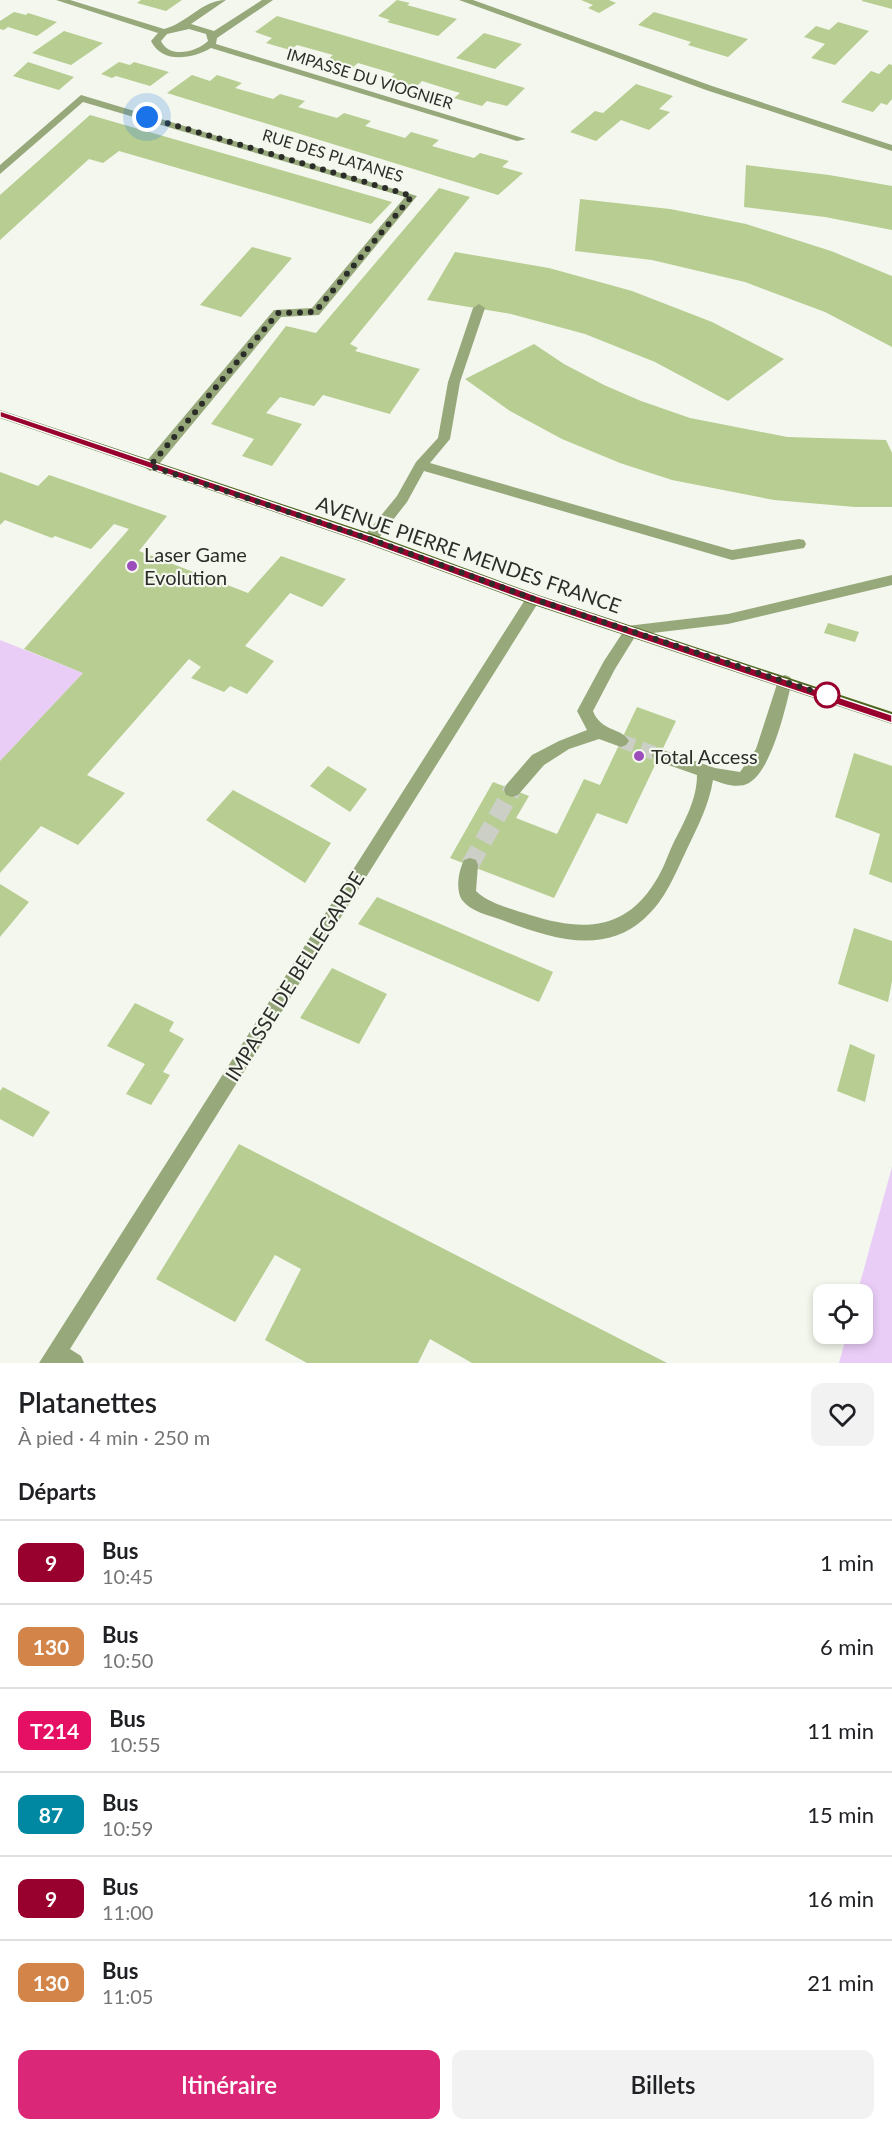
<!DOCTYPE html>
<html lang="fr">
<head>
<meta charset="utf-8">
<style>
	body { margin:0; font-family:Lato,sans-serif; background:#f2f2f2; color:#202124; height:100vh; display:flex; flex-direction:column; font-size:22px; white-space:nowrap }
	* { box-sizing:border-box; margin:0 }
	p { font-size:20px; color:#757577 }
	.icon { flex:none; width:33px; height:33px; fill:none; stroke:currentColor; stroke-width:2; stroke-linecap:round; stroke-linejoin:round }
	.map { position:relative; height:1363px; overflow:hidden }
	.panel { display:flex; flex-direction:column; background:#fff; flex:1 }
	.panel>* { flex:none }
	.badge { padding:0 12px; border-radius:9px; font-size:21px; line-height:39px }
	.tools { position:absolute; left:813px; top:1284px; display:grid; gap:12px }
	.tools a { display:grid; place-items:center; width:60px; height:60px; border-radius:12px; background:#fff; box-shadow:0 3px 9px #0003; font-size:30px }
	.you { position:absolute; width:30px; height:30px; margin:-15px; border:4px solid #fff; border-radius:50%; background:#1a73e8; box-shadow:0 0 0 9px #1a73e833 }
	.map>.badge { position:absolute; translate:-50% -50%; box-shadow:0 0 0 3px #fff }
	h2 { padding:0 18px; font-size:22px; line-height:54px }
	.round { display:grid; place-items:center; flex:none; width:63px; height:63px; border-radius:12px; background:#f2f2f2 }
	.headline { display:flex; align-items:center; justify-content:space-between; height:102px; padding:0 18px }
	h1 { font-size:28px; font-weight:600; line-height:45px }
	.button { display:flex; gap:12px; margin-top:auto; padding:12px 18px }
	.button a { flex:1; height:69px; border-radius:12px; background:#db2777; color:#fff; font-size:24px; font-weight:600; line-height:69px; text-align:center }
	.button a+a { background:#f2f2f2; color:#202124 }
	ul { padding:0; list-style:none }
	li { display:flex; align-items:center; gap:18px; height:84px; padding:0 18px; border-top:2px solid #e0e0e0 }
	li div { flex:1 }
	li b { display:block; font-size:22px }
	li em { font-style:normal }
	li .badge { min-width:66px; font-weight:700; text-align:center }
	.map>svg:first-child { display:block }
	.green { fill:#eacdf7 }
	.building { fill:#b7cd91 }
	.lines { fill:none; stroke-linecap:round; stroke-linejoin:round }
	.minor-tunnel-far1 { stroke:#cbcfc6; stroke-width:14; stroke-dasharray:14 7; stroke-linecap:butt }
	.minor-tunnel { stroke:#cbcfc6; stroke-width:18; stroke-dasharray:18 9; stroke-linecap:butt }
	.minor { fill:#97a87b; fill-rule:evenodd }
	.major { fill:#4f641e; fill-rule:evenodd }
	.line { fill:#98012d; stroke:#fff; stroke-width:1.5 }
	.walk { stroke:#2b2d29; stroke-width:6; stroke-dasharray:0 10.8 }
	.poi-dot { fill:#9c4cbb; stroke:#f3f7ed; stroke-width:2 }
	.stop-dot { fill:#fff; stroke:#98012d; stroke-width:3 }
	.labels { text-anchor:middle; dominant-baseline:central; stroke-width:4.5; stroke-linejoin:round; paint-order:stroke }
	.far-street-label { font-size:16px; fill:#2b2d29; stroke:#f3f7ed }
	.poi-label { font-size:20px; fill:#2b2d29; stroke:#f3f7ed; text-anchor:start }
	.street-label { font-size:20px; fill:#2b2d29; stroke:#f3f7ed }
</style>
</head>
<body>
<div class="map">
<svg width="892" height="1363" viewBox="0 0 892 1363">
	<rect width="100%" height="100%" fill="#f3f7ed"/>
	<path class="green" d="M0 640 83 673 0 761Z
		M892 1167V1363H839L847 1334H862V1294H857Z"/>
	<path class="building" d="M141 0H182L166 11 137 3Z
		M397 0 410 3 407 5 457 19 438 36 387 22 390 20 378 16Z
		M581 0H609L616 3 599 13 588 8 593 5Z
		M862 0H892V9L862 1Z
		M14 12 26 15 28 13 57 22 37 36 8 27 4 30 0 29V21Z
		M654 12 748 39 728 57 688 45 691 42 638 25Z
		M277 16 525 88 507 106 487 101 482 106 454 98 460 93 422 81 416 87 389 79 395 74 358 63 352 68 327 60 333 55 297 45 290 50 266 43 272 38 255 32Z
		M838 22 869 31 835 65 811 58 825 44 804 37 816 26 829 30Z
		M64 31 103 43 71 65 32 53Z
		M484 33 522 44 495 69 456 58Z
		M28 62 74 77 59 90 13 76Z
		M119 62 130 65 134 62 169 72 150 86 116 76 112 78 101 74Z
		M889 64 892 65V99L887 105 881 103 873 112 841 102 871 71 879 74Z
		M192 75 210 81 217 75 242 83 235 88 273 99 280 94 305 101 298 107 337 118 344 113 371 121 365 126 405 138 411 132 439 140 432 146 474 158 480 153 509 161 502 167 523 173 498 195 167 93Z
		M636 84 673 96 659 109 670 112 649 130 621 120 596 141 570 132 595 111 603 113Z
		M90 115 392 202 371 224 119 151 103 163 89 159 0 240V195Z
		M746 165 829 175 892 186V230L825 217 744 207Z
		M439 188 470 197 350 344 358 348 355 351 420 369 391 412 390 414 323 395 314 406 280 397 266 413 302 424 272 466 242 456 254 439 211 424 286 326 316 333Z
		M580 199 670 209 746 224 831 251 892 276V347L825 312 745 282 652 260 575 251Z
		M252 247 292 258 241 317 200 305Z
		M455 252 549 268 632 291 712 322 784 359 728 401 655 362 585 334 511 314 427 300Z
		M534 344 564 364 604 385 641 401 690 418 787 437 886 440 892 453V507H855L774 500 672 480 620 463 562 439 510 411 465 379Z
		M0 472 38 486 49 475 167 516 139 551 248 593 281 556 346 579 322 607 290 593 245 646 274 661 247 694 230 686 224 692 191 678 201 667 189 659 87 775 125 793 78 845 41 826 0 873V761L83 673 24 649 129 529 114 524 91 549 55 536 52 538 5 520 0 525Z
		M828 623 859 632 855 642 824 633Z
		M637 707 676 721 627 824 597 813 554 898 450 858 493 782 529 796 516 818 557 834 584 779 600 785Z
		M854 753 892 766V883L869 874 880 834 835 817Z
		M328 766 367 789 350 812 310 786Z
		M233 790 331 843 305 883 206 820Z
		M0 884 29 902 0 937Z
		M377 897 553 972 539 1002 358 924Z
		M854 928 892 941V981L888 1002 838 984Z
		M332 968 387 994 359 1044 300 1018Z
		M135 1003 174 1022 169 1031 184 1039 163 1072 170 1075 151 1105 126 1094 145 1064 107 1046Z
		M850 1044 875 1055 865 1102 837 1091Z
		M3 1087 50 1112 33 1137 0 1119V1091Z
		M239 1144 667 1363H472L430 1339 418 1363H307L265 1340 301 1269 275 1255 235 1322 156 1279Z"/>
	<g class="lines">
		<path class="minor-tunnel-far1" d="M621 741 660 755"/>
		<path class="minor-tunnel" d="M470 865 512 790"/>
		<path class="minor" d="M56 0H70L164 29C186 24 202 0 226 0L191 24 214 31 262 0H273L217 38 216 44 526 139 517 141 211 48C192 59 162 64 151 41L158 33ZM189 29 206 34 208 41C197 52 169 59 161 41L167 34Z
			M459 0H473L712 86 892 145V151L706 90Z
			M81 95 417 196 319 315 281 317 155 469 150 471 143 466 145 463 274 310 312 308 405 197 83 102 0 174V165Z
			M479 304 485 308 460 382 450 439 430 463 732 550 799 539 804 540 806 544 804 548 732 560 424 471 407 502 375 543H365L363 539 365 535 397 496 416 462 438 438 448 382 473 308Z
			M892 575V585L728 624 636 635 615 669 593 711C601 732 621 727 629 741L626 745 621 747 599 739 569 749 544 765 518 795 512 797 506 795 504 790 506 785 532 755 559 741 587 730 577 711 604 661 627 626 728 614Z
			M533 594 538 595 540 599 538 603 70 1349 81 1356 84 1363H39L528 595Z
			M785 675 790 677 792 681C786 706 772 770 749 783 738 789 724 784 713 780 709 805 698 826 687 849 675 874 666 899 645 918 603 957 548 937 502 920 489 915 471 912 462 900 455 889 459 870 464 860L470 858 476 860 478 865 476 891C489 904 513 909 530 915 581 931 624 932 655 882 663 870 667 857 673 844 684 822 697 800 697 775L654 760 652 755 654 750 660 749 715 768 740 772 756 749 778 681 780 677Z"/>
		<path class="major" d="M0 410 375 535 538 595 892 712V724L528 603 365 543 0 418Z"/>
	</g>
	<path class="line" d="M0 411 374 537 537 596 892 715V723L530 602 366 542 0 417Z"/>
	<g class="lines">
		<path class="walk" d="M147 117 412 196 315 312 278 313 150 466 370 539 534 599 835 698 827 695"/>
	</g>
	<g class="poi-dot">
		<circle cx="132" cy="566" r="6"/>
		<circle cx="639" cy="756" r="6"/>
	</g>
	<circle class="stop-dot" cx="827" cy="695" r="12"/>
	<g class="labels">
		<g class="far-street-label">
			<text transform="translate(370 78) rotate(17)">IMPASSE DU VIOGNIER</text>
			<text transform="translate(333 155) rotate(17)">RUE DES PLATANES</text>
		</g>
		<g class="poi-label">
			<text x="144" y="554">Laser Game<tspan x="144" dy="23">Evolution</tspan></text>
			<text x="651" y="756">Total Access</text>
		</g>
		<g class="street-label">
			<text transform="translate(469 554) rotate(19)">AVENUE PIERRE MENDES FRANCE</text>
			<text transform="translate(294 976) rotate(-58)">IMPASSE DE BELLEGARDE</text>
		</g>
	</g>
</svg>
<div class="tools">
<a><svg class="icon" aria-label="locate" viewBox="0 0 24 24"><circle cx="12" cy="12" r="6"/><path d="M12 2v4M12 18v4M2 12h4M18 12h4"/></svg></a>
</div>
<div class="you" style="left:147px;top:117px"></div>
</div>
<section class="panel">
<div class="headline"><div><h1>Platanettes</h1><p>À pied · 4 min · 250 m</p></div><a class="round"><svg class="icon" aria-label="heart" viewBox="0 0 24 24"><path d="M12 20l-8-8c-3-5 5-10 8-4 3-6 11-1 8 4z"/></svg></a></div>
<h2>Départs</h2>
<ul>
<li><span class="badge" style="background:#98012d;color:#fff">9</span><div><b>Bus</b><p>10:45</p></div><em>1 min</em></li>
<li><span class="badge" style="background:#d38449;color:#fff">130</span><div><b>Bus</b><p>10:50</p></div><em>6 min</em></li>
<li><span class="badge" style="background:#e50f63;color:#fff">T214</span><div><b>Bus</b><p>10:55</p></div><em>11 min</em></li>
<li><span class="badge" style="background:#0088a3;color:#fff">87</span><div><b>Bus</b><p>10:59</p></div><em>15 min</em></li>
<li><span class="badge" style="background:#98012d;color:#fff">9</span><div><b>Bus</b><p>11:00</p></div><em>16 min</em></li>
<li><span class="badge" style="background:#d38449;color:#fff">130</span><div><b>Bus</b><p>11:05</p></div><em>21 min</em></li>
</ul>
<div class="button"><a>Itinéraire</a><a>Billets</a></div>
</section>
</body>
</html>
